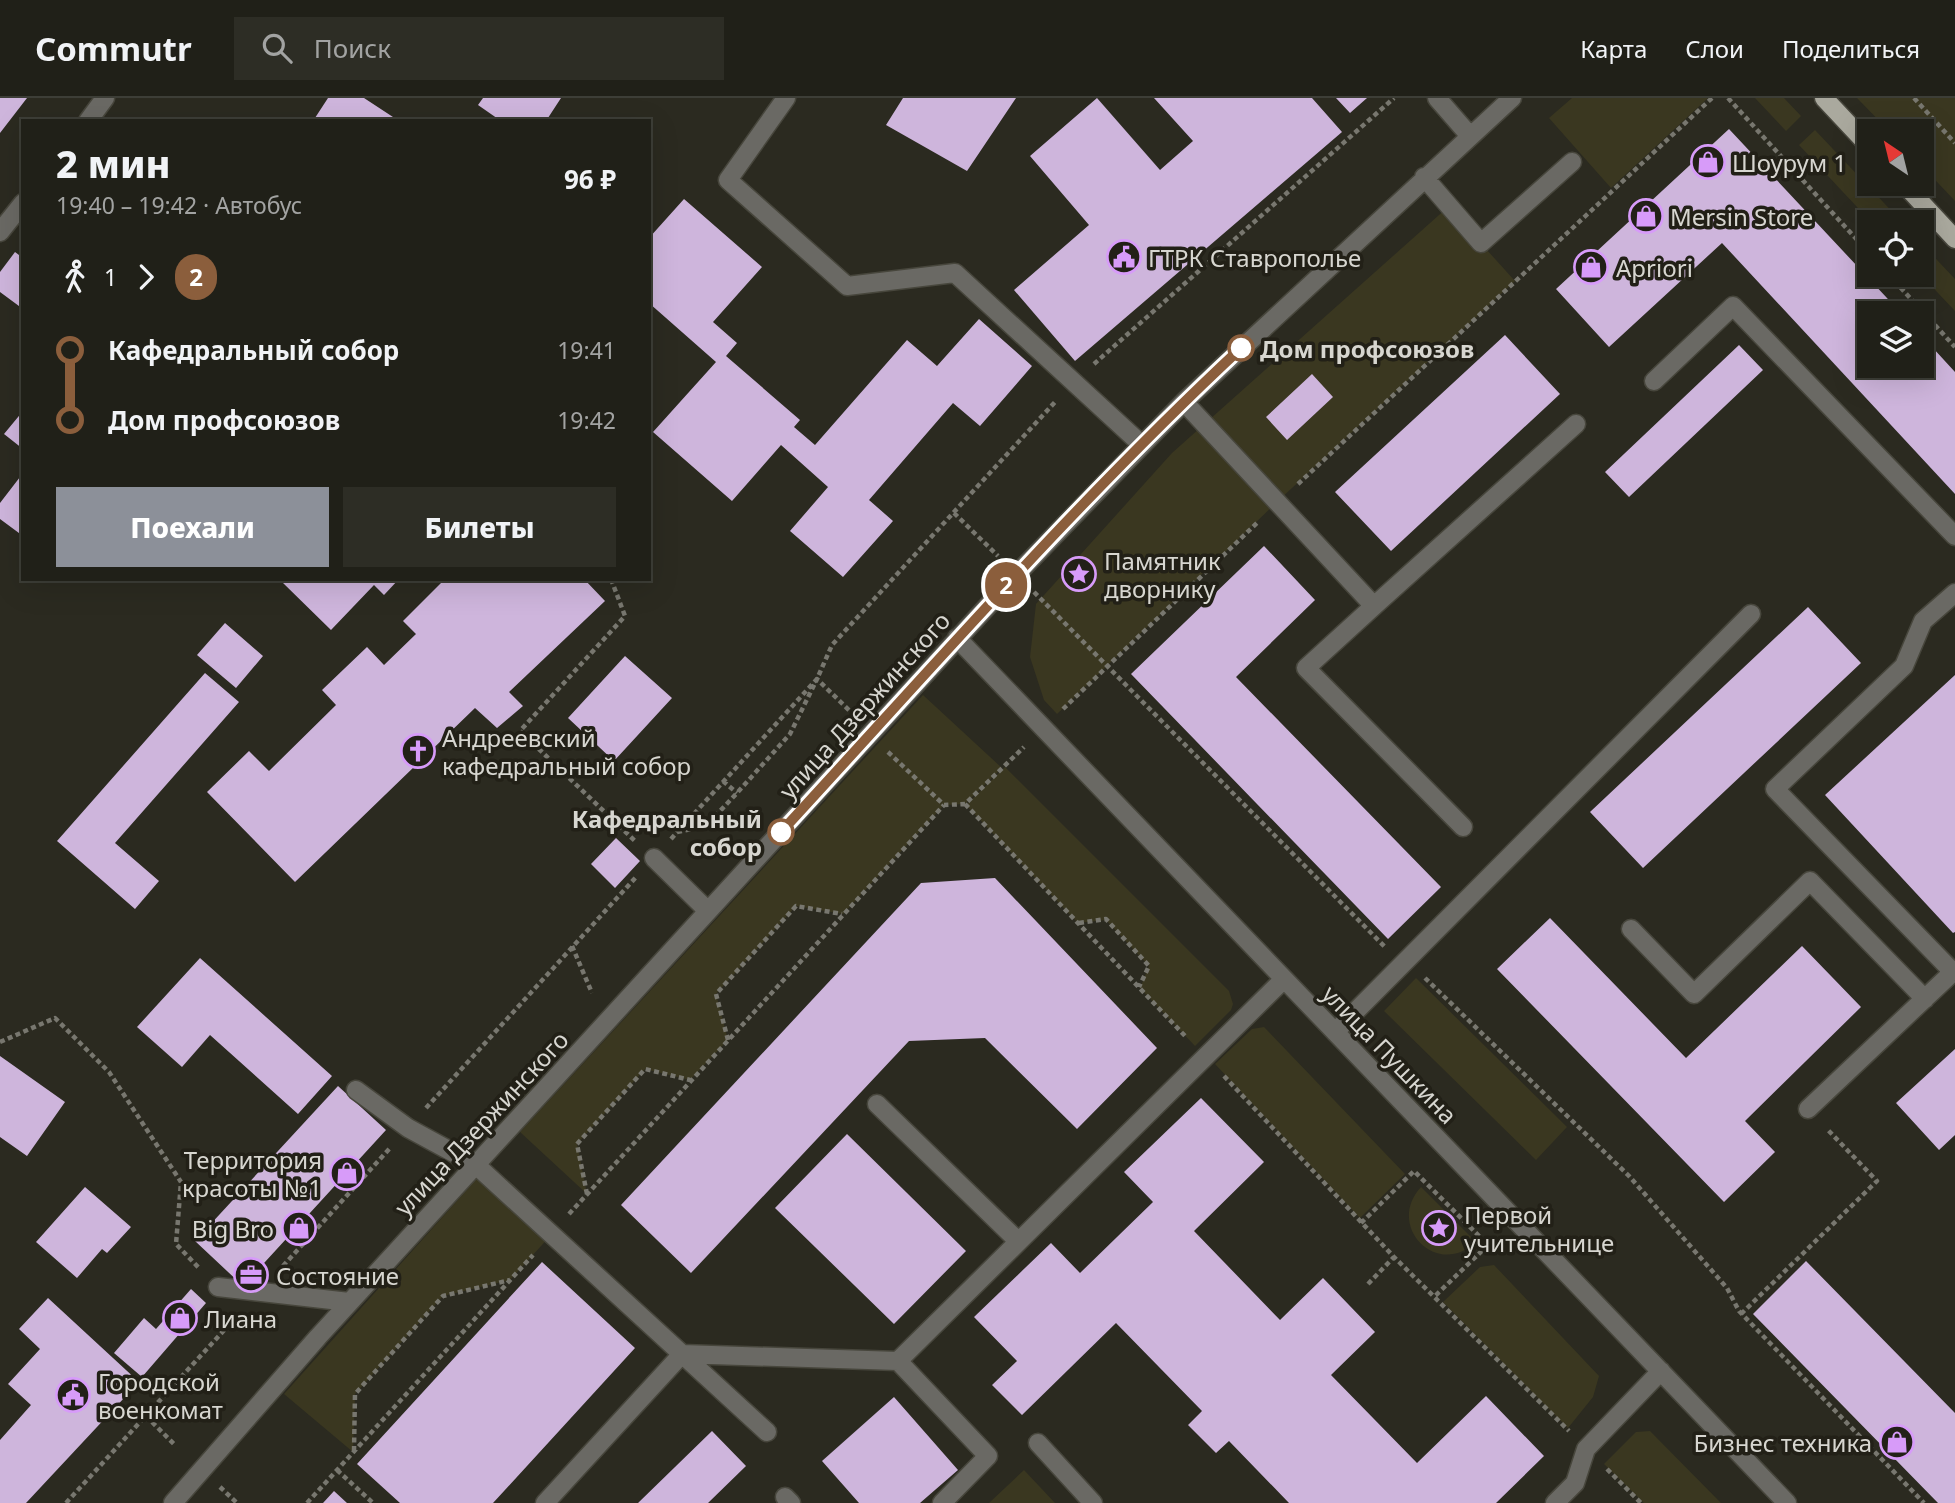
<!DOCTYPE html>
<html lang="ru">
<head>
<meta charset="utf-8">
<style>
	body { margin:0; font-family:"Noto Sans",sans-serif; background:#2d2d25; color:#f1f3f6; height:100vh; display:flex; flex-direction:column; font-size:26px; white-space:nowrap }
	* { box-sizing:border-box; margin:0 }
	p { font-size:23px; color:#a2a3a2 }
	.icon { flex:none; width:38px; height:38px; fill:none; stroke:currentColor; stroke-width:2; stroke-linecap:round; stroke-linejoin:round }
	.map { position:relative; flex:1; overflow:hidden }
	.sheet { position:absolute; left:21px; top:21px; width:630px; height:462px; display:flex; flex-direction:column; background:#202018; border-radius:0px; box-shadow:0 7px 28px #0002,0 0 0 2px #3d3e37 }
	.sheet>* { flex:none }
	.badge { padding:0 14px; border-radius:23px; font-size:24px; line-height:46px }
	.needle { width:46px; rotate:325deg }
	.tools { position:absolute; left:1857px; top:21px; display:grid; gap:14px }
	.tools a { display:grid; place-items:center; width:77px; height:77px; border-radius:0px; background:#202018; box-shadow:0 7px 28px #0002,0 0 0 2px #3d3e37; font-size:35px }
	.map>.badge { position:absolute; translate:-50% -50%; box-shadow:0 0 0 4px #fff }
	.legs { display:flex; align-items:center; gap:10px; height:77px; padding:0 35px; font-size:23px }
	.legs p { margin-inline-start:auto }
	.overview { display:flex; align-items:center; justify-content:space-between; height:119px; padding:0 35px }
	h1 { font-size:38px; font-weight:800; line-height:52px }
	.primary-button { display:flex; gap:14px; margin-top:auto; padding:14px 35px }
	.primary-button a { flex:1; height:80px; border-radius:0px; background:#8c9099; color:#fff; font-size:28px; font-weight:800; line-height:80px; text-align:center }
	.primary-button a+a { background:#2d2d25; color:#f1f3f6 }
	ul { padding:0 35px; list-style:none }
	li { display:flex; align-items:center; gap:24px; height:70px; font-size:26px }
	li i { display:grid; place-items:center; width:10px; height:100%; margin:0 9px; background:currentColor }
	li i::after { content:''; width:18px; height:18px; margin:-9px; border:5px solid; border-radius:50%; background:#202018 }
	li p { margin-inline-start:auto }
	li:first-child i { background:linear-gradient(#0000 50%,currentColor 0) }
	li:last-child i { background:linear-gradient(currentColor 50%,#0000 0) }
	header { display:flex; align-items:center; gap:42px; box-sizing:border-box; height:98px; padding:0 35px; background:#202018; border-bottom:2px solid #3d3e37 }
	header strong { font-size:33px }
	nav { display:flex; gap:38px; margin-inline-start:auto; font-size:24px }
	.search { width:490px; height:63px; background:#2d2d25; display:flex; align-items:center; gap:18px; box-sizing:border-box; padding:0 24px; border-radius:0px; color:#a2a3a2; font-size:26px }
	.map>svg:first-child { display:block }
	.green { fill:#3a3720 }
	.building { fill:#ceb5dc }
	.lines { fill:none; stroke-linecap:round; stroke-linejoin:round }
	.minor-casing { stroke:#47463c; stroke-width:21 }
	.major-casing { stroke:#47463c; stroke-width:21 }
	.path { stroke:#78776f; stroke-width:4.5; stroke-dasharray:5 3.5; stroke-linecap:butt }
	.minor { stroke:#6a6964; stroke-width:18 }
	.major { stroke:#aaa99e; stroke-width:18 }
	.line-1-casing { stroke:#fff; stroke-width:16 }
	.line-1 { stroke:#8b5e3c; stroke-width:10 }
	.stop-1-dot { fill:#fff; stroke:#8b5e3c; stroke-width:3.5 }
	.labels { text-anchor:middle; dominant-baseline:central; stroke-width:7; stroke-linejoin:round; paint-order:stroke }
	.poi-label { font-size:24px; fill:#d7d6d0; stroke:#222017; text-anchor:start }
	.stop-label { font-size:24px; font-weight:bold; fill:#d7d6d0; stroke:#222017; text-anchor:start }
	.street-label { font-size:24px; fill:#d7d6d0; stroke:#222017 }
</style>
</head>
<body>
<header>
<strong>Commutr</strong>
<div class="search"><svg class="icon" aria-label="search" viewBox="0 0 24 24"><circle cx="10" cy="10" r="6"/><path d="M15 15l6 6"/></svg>Поиск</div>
<nav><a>Карта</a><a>Слои</a><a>Поделиться</a></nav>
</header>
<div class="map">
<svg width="1955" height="1405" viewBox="0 0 1955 1405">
	<rect width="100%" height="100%" fill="#2b2a20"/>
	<path class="green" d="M1572 0H1708L1611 90 1549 20Z
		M1755 0H1784L1801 18 1786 33Z
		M1857 0H1955V103L1922 68V33H1889Z
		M1815 32 1902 124H1871L1799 47Z
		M1448 109 1515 183 1278 403 1057 616 1044 602 1030 559 1036 506 1172 355Z
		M1922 146 1955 181V213L1921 177Z
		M923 597 1002 670 965 706 944 707 843 816 796 808 716 896 728 942 690 982 645 971 577 1046 587 1096 520 1034Z
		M1005 669 1229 893 1233 906 1231 912 1195 948 1140 890 1149 868 1106 822 1078 825 966 707Z
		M1416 880 1567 1029 1536 1062 1384 913Z
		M1264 929 1405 1076 1360 1120 1215 966 1252 931Z
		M482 1075 552 1136 510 1182 443 1198 355 1296 353 1354 284 1296Z
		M1421 1089 1476 1144C1437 1181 1385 1128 1421 1089Z
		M1494 1167 1599 1278 1593 1299 1568 1330 1443 1204 1480 1169Z
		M1650 1333 1721 1405H1644L1604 1366 1636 1334Z
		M1024 1372 1055 1405H989Z"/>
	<path class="building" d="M0 0H27L0 35Z
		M328 0H364L393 19 391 23H313Z
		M483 0H561L546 23H501L478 7Z
		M903 0H1016L967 73 886 27Z
		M1097 0 1160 72 1193 43 1154 0H1312L1342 34 1075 263 1014 192 1089 127 1030 58Z
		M1336 0H1367L1350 15Z
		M1729 31 1901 215H1869V268H1922V238L1955 274V396L1722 145 1609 249 1556 191Z
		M684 101 762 169 713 224 737 245 726 258 800 322 794 329 815 347 907 242 937 268 979 221 1032 268 980 328 953 305 869 402 893 423 843 479 790 433 828 389 781 347 732 403 653 334 716 264 649 205V140Z
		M15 154 23 160V211L0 194V174Z
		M1505 237 1560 296 1391 453 1335 394Z
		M1739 247 1763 272 1629 399 1605 374Z
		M1312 276 1333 299 1287 342 1266 319Z
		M23 313V351L4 336Z
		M20 379 23 381V438L0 421V405Z
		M1264 448 1315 502 1236 579 1441 789 1388 841 1131 576Z
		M284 481H399L384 497 374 487 331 532 282 484Z
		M445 481H584L605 503 509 594 523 608 497 630 475 610 295 784 207 694 249 653 269 673 336 607 322 592 367 549 384 567 416 536 403 523Z
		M1808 509 1861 565 1643 770 1590 714Z
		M225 525 263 558 236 590 197 557Z
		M625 558 672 600 614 663 568 620Z
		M205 575 239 604 115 745 159 783 135 811 57 743Z
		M1955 577V834L1953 835 1825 697Z
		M616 740 640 763 615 790 591 766Z
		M995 780 1157 950 1077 1031 985 940 909 943 691 1175 621 1107 921 785Z
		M1550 820 1686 960 1802 848 1861 909 1745 1023 1775 1054 1724 1104 1497 871Z
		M200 860 332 978 298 1016 210 937 182 969 137 929Z
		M1955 951V1037L1939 1052 1896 1005Z
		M0 958 65 1004 27 1058 0 1039Z
		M338 988 386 1032 243 1188 195 1143Z
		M1201 1000 1264 1064 1194 1133 1280 1222 1323 1180 1375 1234 1331 1277 1417 1365 1486 1298 1544 1358 1496 1405H1289L1229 1343 1216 1355 1188 1327 1202 1313 1116 1225 1022 1317 992 1287 1017 1263 974 1219 1051 1145 1080 1175 1153 1104 1124 1074Z
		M847 1036 966 1153 894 1226 775 1110Z
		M85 1089 131 1129 107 1155 102 1151 77 1180 36 1144Z
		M1806 1163 1955 1315V1405H1938L1753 1216Z
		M542 1164 635 1250 493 1405H400L357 1366Z
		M191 1191 206 1205 142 1279 114 1255 144 1220 156 1231Z
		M48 1200 139 1284 26 1405H0V1342L31 1307 8 1286 40 1251 19 1231Z
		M894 1299 958 1372 920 1405H859L822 1363Z
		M712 1333 746 1368 708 1405H638Z
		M334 1393 347 1405H323Z"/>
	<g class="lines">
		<g class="minor-casing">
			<path id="minor" d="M786 0 728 82 847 188 955 175 1141 346
				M1437 0 1470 38
				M88 23 105 0
				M1424 79 1481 145 1572 64
				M0 134 23 105
				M1654 283 1733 208 1955 438
				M1184 304 1374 508 1306 570 1463 729
				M1374 508 1576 326
				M957 540 1787 1405
				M654 760 708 813
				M1631 831 1694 896 1810 783 1925 901
				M1953 874 1775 691 1904 568 1923 523 1955 495
				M1335 934 1751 516
				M356 992 408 1030 476 1067 767 1334
				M877 1006 1017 1142
				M1808 1011 1955 872
				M218 1189 349 1204
				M898 1263 1284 881
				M1038 1345 1093 1405
				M785 1399 791 1405
				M173 1405 318 1239 1017 476 1184 304 1512 0
				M545 1405 682 1256 898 1263 988 1358 942 1405
				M1555 1405 1575 1385 1586 1351 1661 1273"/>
		</g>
		<g class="major-casing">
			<path id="major" d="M1824 0 1869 48
				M1904 86 1955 141"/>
		</g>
		<path class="path" d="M1728 0 1869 155
			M1914 0 1955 45
			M1889 177 1955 249
			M1094 266 1394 0
			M1298 386 1712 0
			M954 415 998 458
			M611 481 625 518 520 633 635 743
			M1034 494 1385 849
			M1063 611 1259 423
			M888 654 944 707 965 706 1024 649
			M723 683 737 695
			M965 706 1186 939
			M677 734 706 728 737 695 790 636 817 581 854 617
			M671 741 817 581 832 547 1055 304
			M1079 825 1106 821 1149 868 1139 889
			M572 848 592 895
			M1425 880 1629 1078 1727 1190 1739 1213 1924 1405
			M728 942 716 896 796 808 842 816
			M0 944 55 920 109 974 181 1084 176 1146 199 1170
			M1224 978 1394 1159 1569 1333
			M426 1010 637 778
			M587 1096 577 1046 645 971 690 982
			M569 1116 944 707
			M1361 1125 1414 1073 1488 1147 1434 1199
			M283 1168 390 1050
			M1368 1186 1394 1159
			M1741 1216 1877 1083 1827 1031
			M146 1318 175 1347
			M354 1353 355 1296 443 1198 510 1182
			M1607 1371 1641 1405
			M337 1372 373 1405
			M220 1389 237 1405
			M66 1405 237 1218
			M307 1405 533 1157"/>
		<use href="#minor" class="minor"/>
		<use href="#major" class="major"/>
	</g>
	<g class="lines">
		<g class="line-1-casing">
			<path id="line-1" d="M781 734C932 570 1078 402 1241 250"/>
		</g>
		<use href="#line-1" class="line-1"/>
	</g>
	<defs>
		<g id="shop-ring" transform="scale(1.75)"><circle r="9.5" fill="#222017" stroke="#d79bf9" stroke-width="1.5"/><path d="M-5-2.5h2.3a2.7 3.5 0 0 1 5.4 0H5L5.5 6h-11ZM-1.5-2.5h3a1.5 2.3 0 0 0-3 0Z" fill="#d79bf9"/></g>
		<g id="civic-ring" transform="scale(1.75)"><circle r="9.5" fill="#222017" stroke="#d79bf9" stroke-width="1.5"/><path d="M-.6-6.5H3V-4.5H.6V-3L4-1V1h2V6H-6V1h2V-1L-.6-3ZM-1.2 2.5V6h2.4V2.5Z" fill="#d79bf9"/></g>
		<g id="sight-ring" transform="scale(1.75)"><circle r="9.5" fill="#222017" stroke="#d79bf9" stroke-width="1.5"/><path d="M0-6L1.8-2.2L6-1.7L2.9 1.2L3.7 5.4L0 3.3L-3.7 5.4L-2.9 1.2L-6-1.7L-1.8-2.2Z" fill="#d79bf9"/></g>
		<g id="church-ring" transform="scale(1.75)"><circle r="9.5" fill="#222017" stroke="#d79bf9" stroke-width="1.5"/><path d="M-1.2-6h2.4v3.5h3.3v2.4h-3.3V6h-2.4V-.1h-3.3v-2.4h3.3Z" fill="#d79bf9"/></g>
		<g id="office-ring" transform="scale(1.75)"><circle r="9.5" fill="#222017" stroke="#d79bf9" stroke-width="1.5"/><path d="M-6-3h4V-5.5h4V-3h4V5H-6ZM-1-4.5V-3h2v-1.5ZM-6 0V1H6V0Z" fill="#d79bf9"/></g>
	</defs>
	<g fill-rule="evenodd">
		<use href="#shop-ring" x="1708" y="64"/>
		<use href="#shop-ring" x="1646" y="118"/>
		<use href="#civic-ring" x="1124" y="159"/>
		<use href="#shop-ring" x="1591" y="169"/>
		<use href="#sight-ring" x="1079" y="476"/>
		<use href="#church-ring" x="418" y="653"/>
		<use href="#shop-ring" x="347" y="1075"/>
		<use href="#shop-ring" x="299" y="1130"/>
		<use href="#sight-ring" x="1439" y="1130"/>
		<use href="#office-ring" x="251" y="1177"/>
		<use href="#shop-ring" x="180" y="1220"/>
		<use href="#civic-ring" x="73" y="1297"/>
		<use href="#shop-ring" x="1897" y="1344"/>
	</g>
	<g class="stop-1-dot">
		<circle cx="1241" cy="250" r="12"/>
		<circle cx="781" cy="734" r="12"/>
	</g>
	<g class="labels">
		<g class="poi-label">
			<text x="1732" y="64">Шоурум 1</text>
			<text x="1670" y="118">Mersin Store</text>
			<text x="1148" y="159">ГТРК Ставрополье</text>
			<text x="1616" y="169">Apriori</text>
			<text x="1104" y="462">Памятник<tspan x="1104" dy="28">дворнику</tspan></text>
			<text x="442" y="639">Андреевский<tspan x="442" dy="28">кафедральный собор</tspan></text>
			<text x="322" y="1061" text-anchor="end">Территория<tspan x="322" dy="28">красоты №1</tspan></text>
			<text x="1464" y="1116">Первой<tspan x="1464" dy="28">учительнице</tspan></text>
			<text x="274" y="1130" text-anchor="end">Big Bro</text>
			<text x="276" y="1177">Состояние</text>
			<text x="204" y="1220">Лиана</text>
			<text x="98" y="1283">Городской<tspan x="98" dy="28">военкомат</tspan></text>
			<text x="1872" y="1344" text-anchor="end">Бизнес техника</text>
		</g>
		<g class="stop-label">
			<text x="1260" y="250">Дом профсоюзов</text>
			<text x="762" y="720" text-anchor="end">Кафедральный<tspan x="762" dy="28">собор</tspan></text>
		</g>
		<g class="street-label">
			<text transform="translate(864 607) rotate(-48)">улица Дзержинского</text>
			<text transform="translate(1390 956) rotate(46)">улица Пушкина</text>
			<text transform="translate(481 1025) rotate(-47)">улица Дзержинского</text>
		</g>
	</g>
</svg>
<div class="tools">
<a><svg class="needle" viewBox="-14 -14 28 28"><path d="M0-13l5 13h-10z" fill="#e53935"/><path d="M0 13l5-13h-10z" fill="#a2a3a2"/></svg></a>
<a><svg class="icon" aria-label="locate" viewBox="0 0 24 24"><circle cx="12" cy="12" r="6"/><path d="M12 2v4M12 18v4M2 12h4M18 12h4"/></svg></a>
<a><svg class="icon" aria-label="layers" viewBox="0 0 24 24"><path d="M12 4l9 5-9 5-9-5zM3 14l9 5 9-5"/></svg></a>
</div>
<b class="badge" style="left:1006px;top:487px;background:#8b5e3c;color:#fff">2</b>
<section class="sheet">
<div class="overview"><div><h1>2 мин</h1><p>19:40 – 19:42 · Автобус</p></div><b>96 ₽</b></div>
<div class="legs"><svg class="icon" aria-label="walk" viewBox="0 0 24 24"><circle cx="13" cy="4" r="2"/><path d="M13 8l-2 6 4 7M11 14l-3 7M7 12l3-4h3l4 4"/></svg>1<svg class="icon" aria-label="forward" viewBox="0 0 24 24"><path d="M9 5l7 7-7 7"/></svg><b class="badge" style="background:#8b5e3c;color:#fff">2</b></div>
<ul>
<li><i style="color:#8b5e3c"></i><b>Кафедральный собор</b><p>19:41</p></li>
<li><i style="color:#8b5e3c"></i><b>Дом профсоюзов</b><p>19:42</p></li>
</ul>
<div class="primary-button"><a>Поехали</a><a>Билеты</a></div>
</section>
</div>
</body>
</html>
